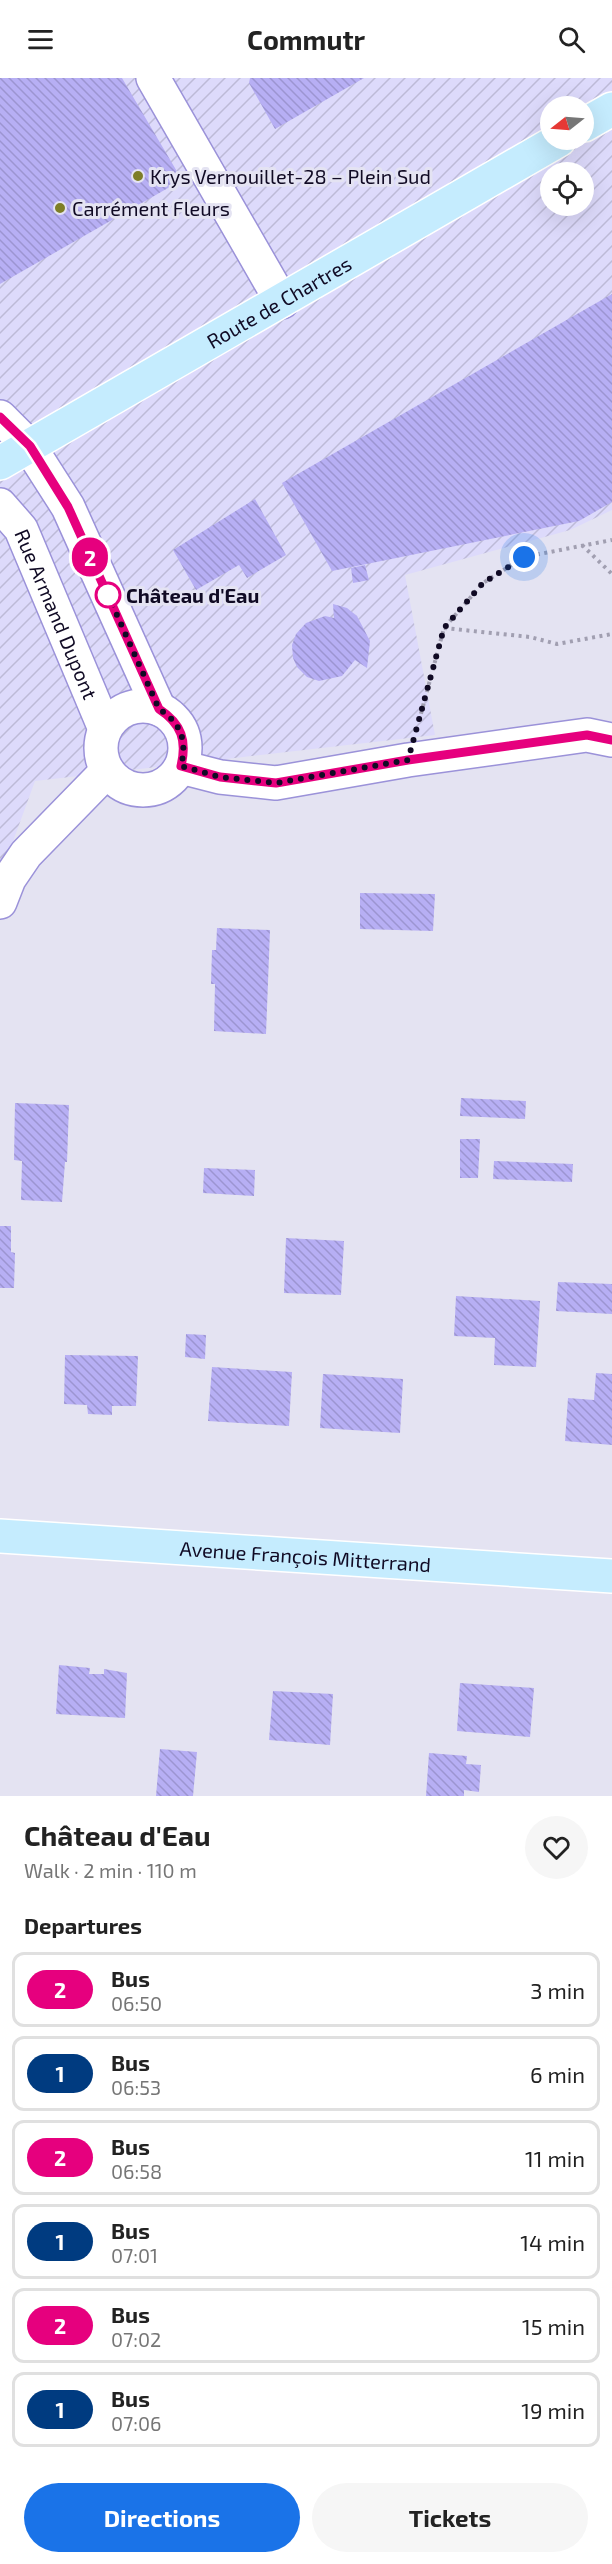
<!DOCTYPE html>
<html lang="en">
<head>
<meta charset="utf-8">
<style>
	body { margin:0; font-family:"Exo 2",sans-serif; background:#f6f6f6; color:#222; height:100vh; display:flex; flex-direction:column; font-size:22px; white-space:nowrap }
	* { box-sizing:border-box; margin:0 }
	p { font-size:20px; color:#767676 }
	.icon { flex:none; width:33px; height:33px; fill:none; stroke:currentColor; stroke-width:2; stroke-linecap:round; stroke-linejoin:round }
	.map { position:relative; height:1718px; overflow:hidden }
	.panel { display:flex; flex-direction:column; background:#fff; flex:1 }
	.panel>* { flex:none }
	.badge { padding:0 12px; border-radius:20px; font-size:21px; line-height:39px }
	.needle { width:39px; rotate:253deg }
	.controls { position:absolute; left:540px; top:18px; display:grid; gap:12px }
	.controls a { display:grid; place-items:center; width:54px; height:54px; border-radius:50%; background:#fff; box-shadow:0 6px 24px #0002; font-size:30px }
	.you { position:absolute; width:30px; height:30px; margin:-15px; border:4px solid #fff; border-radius:50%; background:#1a73e8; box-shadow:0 0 0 9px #1a73e833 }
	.map>.badge { position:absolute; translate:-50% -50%; box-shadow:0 0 0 3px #fff }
	h2 { padding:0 24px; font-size:22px; line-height:54px }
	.round { display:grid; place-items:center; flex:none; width:63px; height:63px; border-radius:32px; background:#f6f6f6 }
	.overview { display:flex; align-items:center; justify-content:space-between; height:102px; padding:0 24px }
	h1 { font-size:28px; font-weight:700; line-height:45px }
	.button { display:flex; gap:12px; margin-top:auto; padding:12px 24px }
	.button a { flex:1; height:69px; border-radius:36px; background:#1a73e8; color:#fff; font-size:24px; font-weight:700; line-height:69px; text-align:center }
	.button a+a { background:#f6f6f6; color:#222 }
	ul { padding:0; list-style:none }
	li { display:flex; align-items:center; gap:18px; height:75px; margin:0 12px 9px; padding:0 12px; border:3px solid #e0e0e0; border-radius:12px }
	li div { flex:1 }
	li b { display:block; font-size:22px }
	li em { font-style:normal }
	li .badge { min-width:66px; font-weight:700; text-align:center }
	header { display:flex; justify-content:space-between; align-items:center; height:78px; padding:0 24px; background:#fff; font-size:27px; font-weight:700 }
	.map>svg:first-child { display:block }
	.industrial { fill:url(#industrial-furrows); fill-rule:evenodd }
	.building { fill:url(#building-back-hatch) }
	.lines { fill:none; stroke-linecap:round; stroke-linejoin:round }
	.minor-casing { stroke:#9b92d9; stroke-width:36 }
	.major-casing { stroke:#fff; stroke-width:36 }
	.path { stroke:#a19fb1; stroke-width:4; stroke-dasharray:3 4.5; stroke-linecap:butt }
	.minor { stroke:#fff; stroke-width:33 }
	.major { stroke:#c5ecfe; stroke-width:33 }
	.line-casing { stroke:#fff; stroke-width:14 }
	.line { stroke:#e6007e; stroke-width:9 }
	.walk { stroke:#100a24; stroke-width:6; stroke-dasharray:0 10.8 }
	.poi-dot { fill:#7e7e27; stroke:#e4e3f2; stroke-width:2 }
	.stop-dot { fill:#fff; stroke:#e6007e; stroke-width:3 }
	.labels { text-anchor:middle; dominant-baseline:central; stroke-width:6; stroke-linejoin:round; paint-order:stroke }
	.poi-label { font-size:20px; fill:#100a24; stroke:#e4e3f2; text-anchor:start }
	.street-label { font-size:20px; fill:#100a24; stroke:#e4e3f2 }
	.stop-label { font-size:20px; font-weight:bold; fill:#100a24; stroke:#e4e3f2; text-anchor:start }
</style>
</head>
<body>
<header><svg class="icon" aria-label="menu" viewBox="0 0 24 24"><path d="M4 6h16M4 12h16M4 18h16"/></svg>Commutr<svg class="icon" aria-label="search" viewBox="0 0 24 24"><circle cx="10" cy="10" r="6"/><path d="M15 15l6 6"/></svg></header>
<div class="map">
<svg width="612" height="1718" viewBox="0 0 612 1718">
	<defs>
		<pattern id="industrial-furrows" width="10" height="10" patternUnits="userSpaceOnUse" patternTransform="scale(1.5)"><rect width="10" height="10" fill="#dddafb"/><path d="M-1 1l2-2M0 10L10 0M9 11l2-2" fill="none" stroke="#bdbad7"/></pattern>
		<pattern id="building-back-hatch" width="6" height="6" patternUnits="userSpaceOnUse" patternTransform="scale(1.5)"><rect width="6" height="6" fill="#b7aff4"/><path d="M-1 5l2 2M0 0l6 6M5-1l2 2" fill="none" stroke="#9c95d1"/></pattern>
	</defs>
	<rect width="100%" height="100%" fill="#e4e3f2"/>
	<path class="industrial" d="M0 0H612V432L570 452 405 497 435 657 35 703 0 799ZM550 28H584V62H550ZM550 94H584V128H550Z"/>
	<path class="building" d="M0 0H122L182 102 0 206Z
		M250 0H364L275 51 249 5Z
		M612 216V424L579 443 332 493 282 405Z
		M255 421 286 477 247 500 239 487 196 512 173 472Z
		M365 487 369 502 353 505 351 490Z
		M333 526 347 530 357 538 370 563 367 590 355 582 342 598 319 603 307 599 297 589 293 580 292 567 296 556 306 545 325 538 334 540Z
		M360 815 435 816 433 853 360 851Z
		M217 850 270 852 266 956 214 953 215 906H211L212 872H216Z
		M461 1020 526 1023 525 1041 460 1038Z
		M15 1025 69 1027 67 1084H65L62 1124 21 1122 22 1083 14 1082Z
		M460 1061H480L478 1100H460Z
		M494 1083 573 1086 572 1104 493 1101Z
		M204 1090 255 1092 254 1118 203 1115Z
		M0 1148H11V1174L15 1175 14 1210H0Z
		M286 1160 344 1163 341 1217 284 1215Z
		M558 1204 612 1206V1236L556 1233Z
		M456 1218 540 1223 536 1289 494 1287 495 1260 454 1258Z
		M186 1256 206 1257 205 1281 185 1279Z
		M65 1277 138 1278 136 1328H112V1337L88 1336 87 1327 64 1326Z
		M212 1289 292 1294 289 1348 208 1343Z
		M596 1295 612 1296V1367L565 1363 568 1320 594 1322Z
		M323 1296 403 1301 400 1355 320 1350Z
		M59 1587 90 1590 89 1596H104V1591L127 1595 125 1640 56 1636Z
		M460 1605 534 1610 530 1659 457 1653Z
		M273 1613 333 1616 330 1667 269 1662Z
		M160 1671 197 1674 193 1718H156Z
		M429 1675 467 1678 466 1686 481 1687 479 1714 464 1712V1718H426Z"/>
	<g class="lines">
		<g class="minor-casing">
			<g id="minor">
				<path d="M153 0 282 224"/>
				<path d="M0 339 29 368 68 429 159 631"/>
				<path id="s1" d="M0 427 21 451 105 651"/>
				<circle cx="143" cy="670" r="42"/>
				<path d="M181 689 220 699 276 705 408 682 587 657 612 662"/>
				<path d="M0 824 9 801 26 776 107 693"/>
			</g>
		</g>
		<g class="major-casing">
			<g id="major">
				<path d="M584 47 612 31"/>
				<path id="s2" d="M0 385 559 62"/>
				<path id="s3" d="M0 1458 612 1498"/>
			</g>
		</g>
		<path class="path" d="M582 467 612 496
			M444 550 530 559 557 566 612 556
			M419 643 444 550 483 505 524 479 612 462"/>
		<use href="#minor" class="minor"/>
		<use href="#major" class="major"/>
	</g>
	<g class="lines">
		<g class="line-casing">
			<path id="line" d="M0 339 30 368 68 429 159 631C182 646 187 663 181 688L220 699 276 705 408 682 587 657 612 662"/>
		</g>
		<use href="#line" class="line"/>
		<path class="walk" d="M108 517 159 631C182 646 187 663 181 688L220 699 276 705 408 682 444 550 483 505 524 479"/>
	</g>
	<g class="poi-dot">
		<circle cx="138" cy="98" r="6"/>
		<circle cx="60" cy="130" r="6"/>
	</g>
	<circle class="stop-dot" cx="108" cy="517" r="12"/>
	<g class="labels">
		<g class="poi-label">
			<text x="150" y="98">Krys Vernouillet-28 – Plein Sud</text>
			<text x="72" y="130">Carrément Fleurs</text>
		</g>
		<g class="street-label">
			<text stroke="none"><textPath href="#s2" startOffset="322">Route de Chartres</textPath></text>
			<text stroke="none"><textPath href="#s1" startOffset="124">Rue Armand Dupont</textPath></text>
			<text stroke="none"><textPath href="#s3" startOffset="306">Avenue François Mitterrand</textPath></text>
		</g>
		<g class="stop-label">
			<text x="126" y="517">Château d'Eau</text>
		</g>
	</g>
</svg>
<div class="controls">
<a><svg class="needle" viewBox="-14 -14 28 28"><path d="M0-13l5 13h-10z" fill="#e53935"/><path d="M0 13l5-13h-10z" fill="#767676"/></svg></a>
<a><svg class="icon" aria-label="locate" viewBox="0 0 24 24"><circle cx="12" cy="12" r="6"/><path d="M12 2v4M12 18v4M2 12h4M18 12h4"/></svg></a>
</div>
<div class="you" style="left:524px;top:479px"></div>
<b class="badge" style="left:90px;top:479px;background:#e6007e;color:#fff">2</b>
</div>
<section class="panel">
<div class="overview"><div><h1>Château d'Eau</h1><p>Walk · 2 min · 110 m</p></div><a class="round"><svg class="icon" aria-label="heart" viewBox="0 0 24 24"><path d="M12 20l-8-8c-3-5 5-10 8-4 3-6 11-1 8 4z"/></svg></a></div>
<h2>Departures</h2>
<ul>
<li><span class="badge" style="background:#e6007e;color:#fff">2</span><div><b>Bus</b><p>06:50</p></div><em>3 min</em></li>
<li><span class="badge" style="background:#003b80;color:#fff">1</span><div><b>Bus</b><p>06:53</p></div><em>6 min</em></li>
<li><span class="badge" style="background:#e6007e;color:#fff">2</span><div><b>Bus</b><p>06:58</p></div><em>11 min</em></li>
<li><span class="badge" style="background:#003b80;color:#fff">1</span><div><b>Bus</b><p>07:01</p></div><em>14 min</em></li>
<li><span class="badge" style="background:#e6007e;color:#fff">2</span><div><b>Bus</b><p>07:02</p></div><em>15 min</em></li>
<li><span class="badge" style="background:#003b80;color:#fff">1</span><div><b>Bus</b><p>07:06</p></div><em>19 min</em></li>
</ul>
<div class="button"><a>Directions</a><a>Tickets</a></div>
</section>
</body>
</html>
